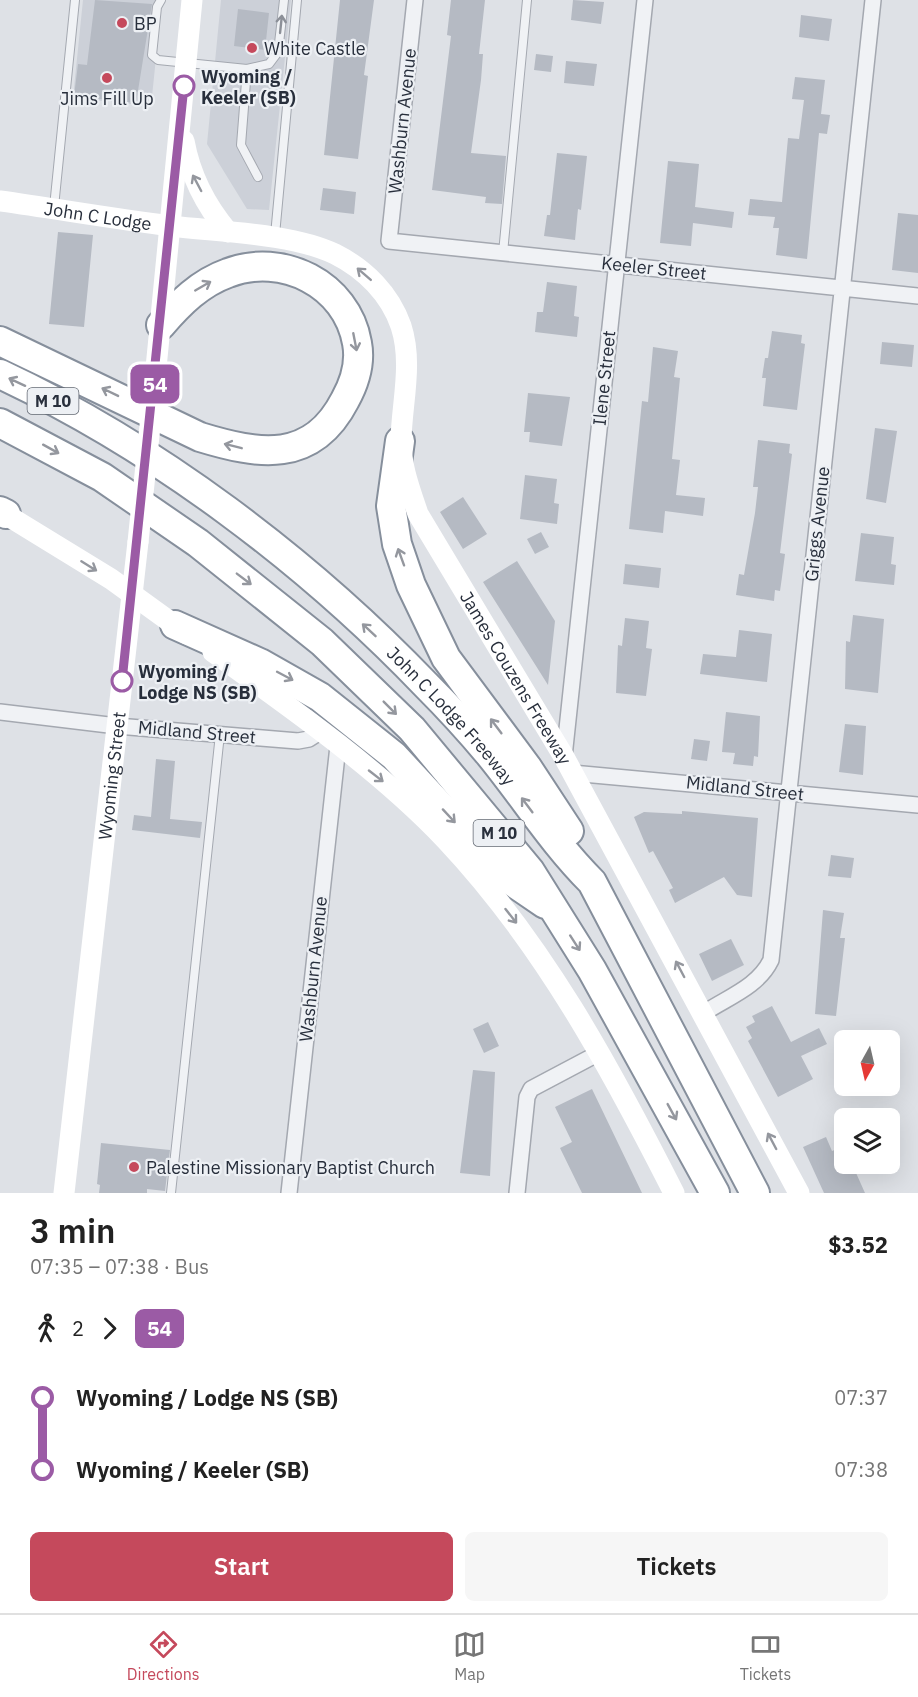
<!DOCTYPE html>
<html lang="en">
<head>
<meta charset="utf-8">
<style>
	body { margin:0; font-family:"IBM Plex Sans",sans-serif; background:#f6f6f6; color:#222; height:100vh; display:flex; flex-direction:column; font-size:22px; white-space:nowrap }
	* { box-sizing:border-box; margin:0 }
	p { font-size:20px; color:#767676 }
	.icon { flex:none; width:33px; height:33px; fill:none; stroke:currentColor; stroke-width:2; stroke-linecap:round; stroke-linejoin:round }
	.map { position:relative; height:1193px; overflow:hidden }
	.drawer { display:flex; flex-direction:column; background:#fff; flex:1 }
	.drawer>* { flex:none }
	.badge { padding:0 12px; border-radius:9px; font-size:21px; line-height:39px }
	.needle { width:39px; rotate:188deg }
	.fabs { position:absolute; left:834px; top:1030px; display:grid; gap:12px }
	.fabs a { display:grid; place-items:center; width:66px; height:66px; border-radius:9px; background:#fff; box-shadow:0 6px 24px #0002; font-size:30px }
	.map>.badge { position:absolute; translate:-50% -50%; box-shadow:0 0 0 3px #fff }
	.legs { display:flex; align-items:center; gap:9px; height:66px; padding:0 30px; font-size:20px }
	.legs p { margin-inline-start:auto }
	.head { display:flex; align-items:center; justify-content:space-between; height:102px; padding:0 30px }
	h1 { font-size:33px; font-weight:600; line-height:45px }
	.cta { display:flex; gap:12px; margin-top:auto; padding:12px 30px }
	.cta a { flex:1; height:69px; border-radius:9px; background:#c5495c; color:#fff; font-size:24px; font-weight:600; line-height:69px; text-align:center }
	.cta a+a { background:#f6f6f6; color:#222 }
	ul { padding:0 30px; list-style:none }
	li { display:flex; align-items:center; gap:21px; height:72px; font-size:22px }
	li i { display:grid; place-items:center; width:9px; height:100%; margin:0 8px; background:currentColor }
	li i::after { content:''; width:15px; height:15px; margin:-8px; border:4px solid; border-radius:50%; background:#fff }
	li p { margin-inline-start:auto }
	li:first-child i { background:linear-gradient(#0000 50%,currentColor 0) }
	li:last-child i { background:linear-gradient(currentColor 50%,#0000 0) }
	.tab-bar { display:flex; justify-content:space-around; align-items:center; height:84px; border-top:2px solid #e0e0e0; background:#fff; font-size:16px; color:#767676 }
	.tab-bar a { display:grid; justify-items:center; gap:3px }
	.tab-bar .selected { color:#c5495c }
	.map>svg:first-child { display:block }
	.built { fill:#ccd0d8 }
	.building { fill:#b5bac3 }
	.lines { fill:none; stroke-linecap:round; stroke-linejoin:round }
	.lane-casing { stroke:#a4a8b0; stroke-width:10 }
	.street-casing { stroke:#a4a8b0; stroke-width:18 }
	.highway-casing { stroke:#868f9c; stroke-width:32 }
	.lane { stroke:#f0f2f5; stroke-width:8 }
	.street { stroke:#f0f2f5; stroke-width:15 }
	.secondary { stroke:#fff; stroke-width:21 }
	.highway { stroke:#fff; stroke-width:28 }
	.secondary-bridge { stroke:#fff; stroke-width:21 }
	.oneway { stroke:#8c9098 }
	.oneway2 { stroke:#94979e }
	.line-1-casing { stroke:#fff; stroke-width:14 }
	.line-1 { stroke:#9b5ba5; stroke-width:9 }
	.poi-dot { fill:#c5495c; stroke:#edf0f4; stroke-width:2 }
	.stop-1-dot { fill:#fff; stroke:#9b5ba5; stroke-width:3 }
	.labels { text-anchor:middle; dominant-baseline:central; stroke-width:4.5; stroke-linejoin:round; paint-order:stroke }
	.shield { fill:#edf0f4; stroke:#636973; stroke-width:1.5 }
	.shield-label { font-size:16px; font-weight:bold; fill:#282f3c }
	.poi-label { font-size:18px; fill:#282f3c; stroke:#edf0f4; text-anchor:start }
	.stop-label { font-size:18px; font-weight:bold; fill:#282f3c; stroke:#edf0f4; text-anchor:start }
	.street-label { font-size:18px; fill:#282f3c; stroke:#edf0f4 }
</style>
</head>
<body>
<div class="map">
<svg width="918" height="1193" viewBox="0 0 918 1193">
	<rect width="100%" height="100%" fill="#dee1e6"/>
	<path class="built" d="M83 0H162L151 106 73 98Z
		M221 0H291L269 210 247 209 207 144Z"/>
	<path class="building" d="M95 0 152 4 136 103 74 96 78 64 87 65Z
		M340 0H374L364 75 368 76 358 159 324 155Z
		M451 0H485L479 54H483L481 80 471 153 506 156 502 204 485 203 486 197 432 190 451 36 447 35Z
		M573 0 604 2 601 24 571 20Z
		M238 9 269 13 265 50 234 46Z
		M801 15 832 19 829 41 799 37Z
		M536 54 553 56 551 72 534 70Z
		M566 61 597 64 594 86 564 83Z
		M795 77 825 80 821 114 830 115 827 134 819 133 807 259 776 255 779 228H773L775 217 748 215 750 199 782 202 788 138 799 139 804 100 792 99Z
		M557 153 587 156 581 210 578 209 575 240 544 236 547 215H550Z
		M668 161 699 164 695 207 734 212 732 228 693 223 691 246 660 243Z
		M323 188 356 192 354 214 320 210Z
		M898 213 918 215V273L892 270Z
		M58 232 93 235 84 327 49 324Z
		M547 282 577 286 574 316 579 317 577 337 535 332 537 312H543Z
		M772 331 802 335 801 343 805 344 797 410 763 406 766 378H762L765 358H768Z
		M882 342 914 345 912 367 880 364Z
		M653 347 678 351 674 377 680 378 672 459 680 460 676 495 705 498 703 516 665 511 663 533 629 529 642 401 648 402Z
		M528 393 570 397 562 446 529 442 530 432H524Z
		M875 428 897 431 886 503 866 499Z
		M758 440 790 444 789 453 792 454 780 553 785 554 782 577 780 591 775 590 774 601 736 595 739 574 744 575 755 513 758 487H753Z
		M525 475 557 479 554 503 559 504 557 524 520 519Z
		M463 497 487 534 463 549 440 512Z
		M541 532 549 547 535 554 527 539Z
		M861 533 894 537 891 564 896 565 894 585 855 581Z
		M517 561 555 621 548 685 483 582Z
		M625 564 661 568 659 588 623 584Z
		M853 615 884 619 878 693 845 689 846 641 850 642Z
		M625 618 649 621 646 648 652 649 646 696 616 693 618 645 622 646Z
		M739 630 772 634 767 682 700 674 703 654 736 657Z
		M726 712 760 716 758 757 754 756 753 766 733 764 735 753 722 752Z
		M845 724 866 726 863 775 839 772Z
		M694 739 710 741 707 761 691 759Z
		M156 759 175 761 170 819 202 822 200 838 132 830 134 815 151 817Z
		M682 811 758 818 752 897 737 895 724 877 675 903 669 890 673 888 653 851 649 853 634 817 644 812 682 814Z
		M831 855 854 858 851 878 828 876Z
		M823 910 844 913 840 938H845L836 1016 815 1014Z
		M731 939 744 965 712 981 699 954Z
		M772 1006 791 1042 819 1028 827 1044 801 1056 813 1079 778 1097 748 1041 752 1038 746 1027 755 1022 752 1016Z
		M488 1022 499 1046 484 1053 473 1029Z
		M473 1070 495 1072 490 1176 460 1173Z
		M592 1089 642 1193H582L560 1148 572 1142 555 1107Z
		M826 1137 832 1151 844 1146V1164H852L865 1193H824L803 1147Z
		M101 1143 170 1150 165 1191 147 1189V1193H99L100 1185 97 1184Z"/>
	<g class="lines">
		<g class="lane-casing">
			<path id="lane" d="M161 0 157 7 152 55 158 60 247 69 269 64 278 52 284 0
				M247 69 241 145 258 177
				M54 207 75 0
				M275 235 297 0
				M503 253 527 0
				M171 1193 220 734"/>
		</g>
		<g class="street-casing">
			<path id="street" d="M415 0 389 241 918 296
				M0 712 117 726 298 741 309 739 320 732
				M564 757 645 0
				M572 773 918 805
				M704 1013C728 997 758 987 771 960L873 0
				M289 1193 338 746
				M517 1193 527 1097 531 1089 599 1053"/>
		</g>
		<g class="highway-casing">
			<g id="highway">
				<path d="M0 341 200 437C259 455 312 464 345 400 355 382 361 364 357 343 347 284 282 252 228 273 200 283 180 303 161 325"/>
				<path id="s3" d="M0 374C156 447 307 561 426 685 448 707 470 731 490 755 525 798 553 843 592 882L755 1193"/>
				<path d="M0 423 102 477 198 543 322 642 412 729 530 871 592 970 715 1193"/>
				<path d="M400 441 391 506 397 544 411 585 446 658 527 767 569 831"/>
				<path d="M0 511 6 514"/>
				<path d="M175 625 260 663 320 697 394 756 507 878 545 904"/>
			</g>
		</g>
		<use href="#lane" class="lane"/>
		<use href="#street" class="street"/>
		<g class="secondary">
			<path d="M184 141C190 174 206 206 228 232"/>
			<path id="s1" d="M0 201C57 209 114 219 171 226 220 232 291 233 335 254 365 269 390 294 401 326 413 363 402 402 401 439 400 464 410 490 418 514L564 757 799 1193"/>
			<path d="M156 368 192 0"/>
			<path d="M0 511 111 579 187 634"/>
			<path d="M213 652C290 707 381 771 446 840 543 943 610 1067 674 1193"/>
			<path id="s2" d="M64 1193 138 542"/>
		</g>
		<use href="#highway" class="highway"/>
		<path class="secondary-bridge" d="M138 542 156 368"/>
	</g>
	<defs><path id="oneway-shaft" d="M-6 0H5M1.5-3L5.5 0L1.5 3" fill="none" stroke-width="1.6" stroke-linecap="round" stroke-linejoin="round" transform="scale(1.5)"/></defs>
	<use class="oneway" href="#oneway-shaft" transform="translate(281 24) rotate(-84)"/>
	<g class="oneway2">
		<use href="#oneway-shaft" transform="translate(197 183) rotate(-118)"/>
		<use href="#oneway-shaft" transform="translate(364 274) rotate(-139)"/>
		<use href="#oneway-shaft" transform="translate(203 286) rotate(-30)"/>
		<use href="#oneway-shaft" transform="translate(355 342) rotate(79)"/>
		<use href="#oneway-shaft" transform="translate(17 382) rotate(-155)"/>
		<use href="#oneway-shaft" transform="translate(110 392) rotate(-154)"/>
		<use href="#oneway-shaft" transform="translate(233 446) rotate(-166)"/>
		<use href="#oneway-shaft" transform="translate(51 449) rotate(29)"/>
		<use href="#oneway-shaft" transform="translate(401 557) rotate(-110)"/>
		<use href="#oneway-shaft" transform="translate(89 566) rotate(32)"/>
		<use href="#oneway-shaft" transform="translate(244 579) rotate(37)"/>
		<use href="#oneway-shaft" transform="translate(369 630) rotate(-137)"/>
		<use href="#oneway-shaft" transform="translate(285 676) rotate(28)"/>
		<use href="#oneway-shaft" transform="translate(390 708) rotate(45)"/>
		<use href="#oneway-shaft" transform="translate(496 726) rotate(-127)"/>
		<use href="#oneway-shaft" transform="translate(376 776) rotate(38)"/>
		<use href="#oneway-shaft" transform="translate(527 805) rotate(-127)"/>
		<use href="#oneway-shaft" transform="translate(449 816) rotate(47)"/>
		<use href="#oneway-shaft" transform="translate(511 916) rotate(52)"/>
		<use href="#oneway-shaft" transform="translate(575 943) rotate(57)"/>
		<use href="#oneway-shaft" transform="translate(680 969) rotate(-118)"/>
		<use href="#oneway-shaft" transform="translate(672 1112) rotate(61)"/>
		<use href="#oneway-shaft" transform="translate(772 1141) rotate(-118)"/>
	</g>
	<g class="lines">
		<g class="line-1-casing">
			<path id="line-1" d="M122 681 184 86"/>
		</g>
		<use href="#line-1" class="line-1"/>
	</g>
	<g class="poi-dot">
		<circle cx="122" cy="23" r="6"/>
		<circle cx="252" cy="48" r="6"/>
		<circle cx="107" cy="78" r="6"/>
		<circle cx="134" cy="1167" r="6"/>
	</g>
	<g class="stop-1-dot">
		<circle cx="184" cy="86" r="10"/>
		<circle cx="122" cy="681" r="10"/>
	</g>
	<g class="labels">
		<g class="shield">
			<rect x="27.5" y="388" width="51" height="26" rx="4.5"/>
			<rect x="473.5" y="820" width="51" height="26" rx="4.5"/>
		</g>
		<g class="shield-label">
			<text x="53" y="401">M 10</text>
			<text x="499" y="833">M 10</text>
		</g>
		<g class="poi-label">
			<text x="134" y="23">BP</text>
			<text x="264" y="48">White Castle</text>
			<text x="107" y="98" text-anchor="middle">Jims Fill Up</text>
			<text x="146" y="1167">Palestine Missionary Baptist Church</text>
		</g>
		<g class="stop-label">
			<text x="201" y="76">Wyoming /<tspan x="201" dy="21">Keeler (SB)</tspan></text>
			<text x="138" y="671">Wyoming /<tspan x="138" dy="21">Lodge NS (SB)</tspan></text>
		</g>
		<g class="street-label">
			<text transform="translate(402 121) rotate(-84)">Washburn Avenue</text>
			<text stroke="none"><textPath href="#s1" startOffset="99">John C Lodge</textPath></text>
			<text transform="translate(654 268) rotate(6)">Keeler Street</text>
			<text transform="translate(604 378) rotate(-84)">Ilene Street</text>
			<text transform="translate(817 524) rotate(-84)">Griggs Avenue</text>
			<text stroke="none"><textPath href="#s1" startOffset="822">James Couzens Freeway</textPath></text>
			<text stroke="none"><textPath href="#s3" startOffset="570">John C Lodge Freeway</textPath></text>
			<text transform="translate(197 732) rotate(5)">Midland Street</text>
			<text stroke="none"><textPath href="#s2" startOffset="420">Wyoming Street</textPath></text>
			<text transform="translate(745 788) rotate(6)">Midland Street</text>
			<text transform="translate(313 969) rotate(-84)">Washburn Avenue</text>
		</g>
	</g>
</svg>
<div class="fabs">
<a><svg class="needle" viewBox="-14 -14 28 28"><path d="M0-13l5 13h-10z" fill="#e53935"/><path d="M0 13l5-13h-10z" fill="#767676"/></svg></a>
<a><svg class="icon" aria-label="layers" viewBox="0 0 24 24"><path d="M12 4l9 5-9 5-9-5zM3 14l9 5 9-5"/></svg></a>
</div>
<b class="badge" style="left:155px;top:384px;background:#9b5ba5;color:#fff">54</b>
</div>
<section class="drawer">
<div class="head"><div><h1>3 min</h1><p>07:35 – 07:38 · Bus</p></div><b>$3.52</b></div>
<div class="legs"><svg class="icon" aria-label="walk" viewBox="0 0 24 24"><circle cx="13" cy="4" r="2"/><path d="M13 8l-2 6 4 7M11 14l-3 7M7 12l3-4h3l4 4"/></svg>2<svg class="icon" aria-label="forward" viewBox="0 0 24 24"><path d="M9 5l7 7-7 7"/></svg><b class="badge" style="background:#9b5ba5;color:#fff">54</b></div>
<ul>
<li><i style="color:#9b5ba5"></i><b>Wyoming / Lodge NS (SB)</b><p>07:37</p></li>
<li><i style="color:#9b5ba5"></i><b>Wyoming / Keeler (SB)</b><p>07:38</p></li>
</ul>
<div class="cta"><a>Start</a><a>Tickets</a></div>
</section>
<nav class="tab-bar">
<a class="selected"><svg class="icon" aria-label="directions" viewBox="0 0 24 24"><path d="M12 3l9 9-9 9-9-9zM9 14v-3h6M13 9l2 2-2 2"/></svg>Directions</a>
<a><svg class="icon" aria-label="map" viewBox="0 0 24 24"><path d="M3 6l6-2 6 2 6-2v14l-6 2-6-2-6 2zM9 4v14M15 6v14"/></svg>Map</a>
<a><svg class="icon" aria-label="tickets" viewBox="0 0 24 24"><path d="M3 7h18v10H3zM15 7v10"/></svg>Tickets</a>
</nav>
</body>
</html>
